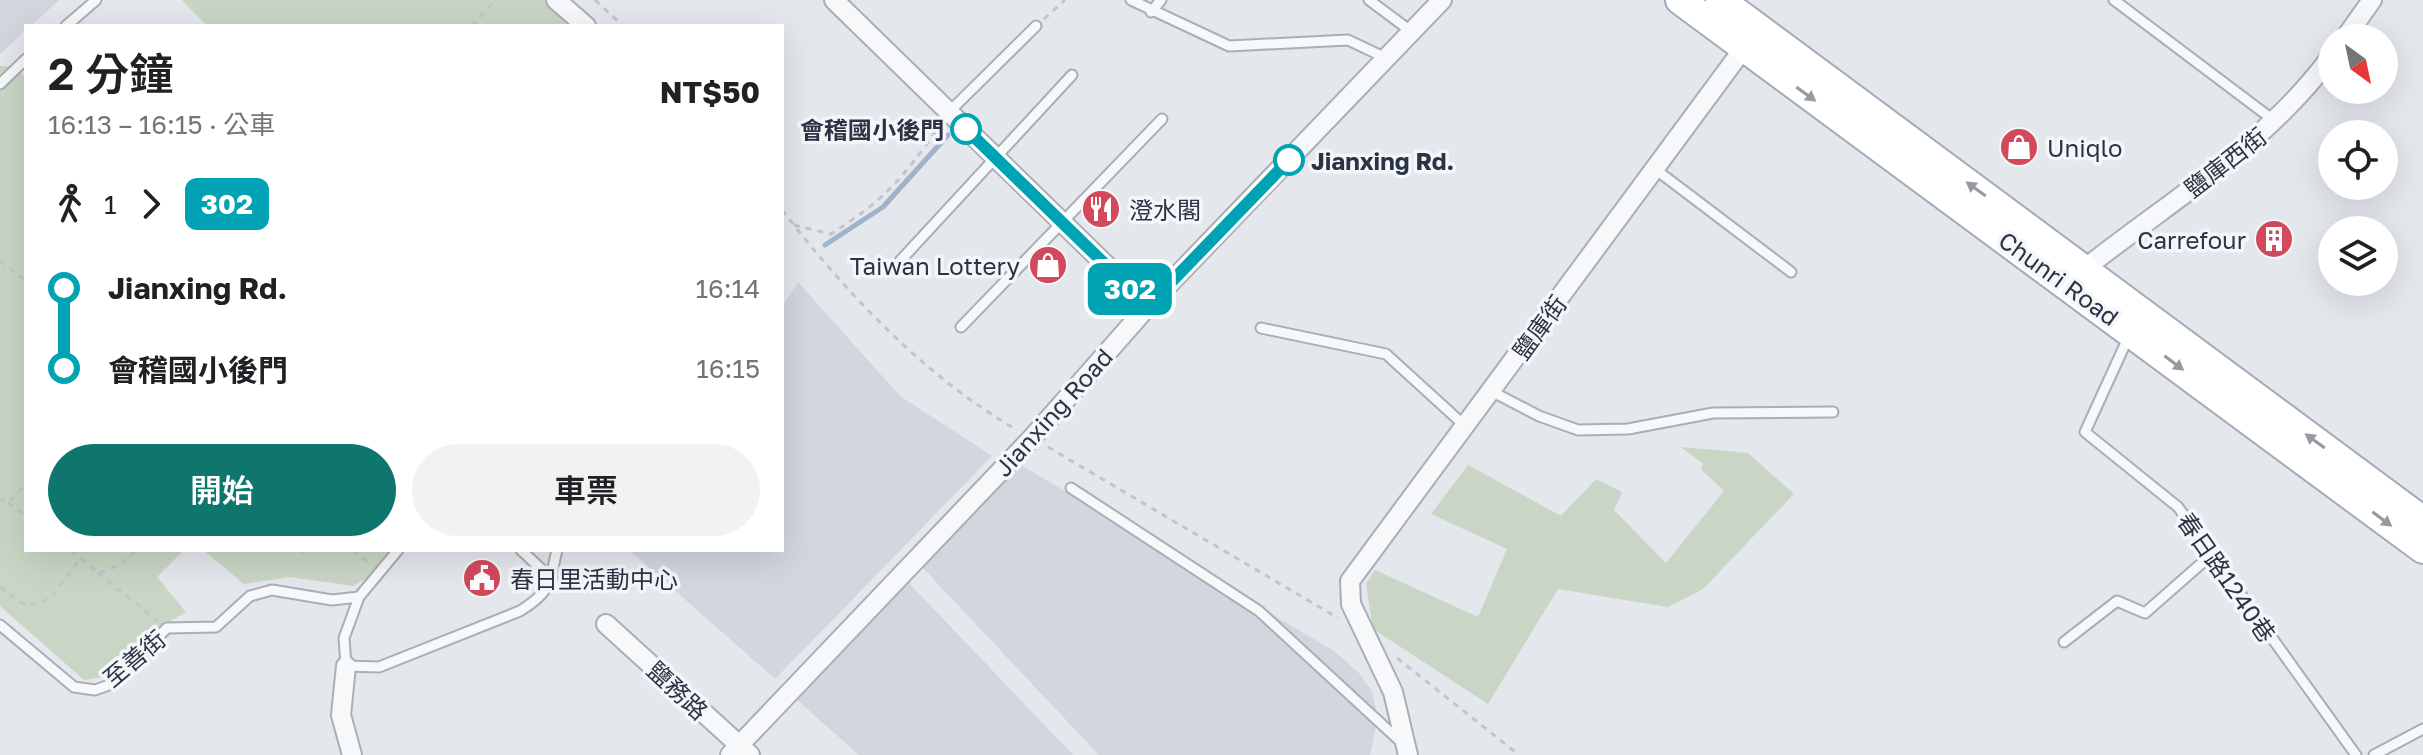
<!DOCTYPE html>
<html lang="zh-TW">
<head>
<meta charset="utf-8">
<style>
	body { margin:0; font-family:"Golos Text","Noto Sans TC",sans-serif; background:#f2f2f2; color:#202124; height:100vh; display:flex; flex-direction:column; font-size:30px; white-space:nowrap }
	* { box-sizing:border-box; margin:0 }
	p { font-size:26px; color:#757577 }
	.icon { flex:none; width:44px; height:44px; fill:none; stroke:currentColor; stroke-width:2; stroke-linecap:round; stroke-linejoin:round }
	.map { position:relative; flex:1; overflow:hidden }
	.side { position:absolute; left:24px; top:24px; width:760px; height:528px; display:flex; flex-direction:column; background:#fff; border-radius:0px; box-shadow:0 8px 32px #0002 }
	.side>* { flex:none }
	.badge { padding:0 16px; border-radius:12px; font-size:28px; line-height:52px }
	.needle { width:52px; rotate:147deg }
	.controls { position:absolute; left:2318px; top:24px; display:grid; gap:16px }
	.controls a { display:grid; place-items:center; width:80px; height:80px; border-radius:50%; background:#fff; box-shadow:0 8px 32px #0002; font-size:40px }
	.map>.badge { position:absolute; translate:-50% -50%; box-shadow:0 0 0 4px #fff }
	.legs { display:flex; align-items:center; gap:12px; height:88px; padding:0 24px; font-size:26px }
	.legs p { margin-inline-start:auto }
	.headline { display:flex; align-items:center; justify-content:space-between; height:136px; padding:0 24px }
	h1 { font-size:44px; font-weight:600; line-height:60px }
	.cta { display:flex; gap:16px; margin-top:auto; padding:16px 24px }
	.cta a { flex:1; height:92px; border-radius:48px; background:#0f766e; color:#fff; font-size:32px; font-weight:600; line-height:92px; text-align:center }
	.cta a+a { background:#f2f2f2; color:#202124 }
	ul { padding:0 24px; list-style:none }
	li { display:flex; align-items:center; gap:28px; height:80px; font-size:30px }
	li i { display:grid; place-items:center; width:12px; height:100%; margin:0 10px; background:currentColor }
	li i::after { content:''; width:20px; height:20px; margin:-10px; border:6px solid; border-radius:50%; background:#fff }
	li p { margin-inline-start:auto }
	li:first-child i { background:linear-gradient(#0000 50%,currentColor 0) }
	li:last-child i { background:linear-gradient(currentColor 50%,#0000 0) }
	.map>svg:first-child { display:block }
	.built { fill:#d2d6de }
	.green { fill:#c9d6c5 }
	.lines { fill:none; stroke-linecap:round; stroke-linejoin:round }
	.stream { stroke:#9fb4cc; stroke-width:5 }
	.lane-casing { stroke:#a9aeb7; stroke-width:13 }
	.street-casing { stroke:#a9aeb7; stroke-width:22 }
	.primary-casing { stroke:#a3abb8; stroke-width:32 }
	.path { stroke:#c2c5cb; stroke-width:3; stroke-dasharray:6 6; stroke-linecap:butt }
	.lane { stroke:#f7f8fa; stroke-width:9 }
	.street { stroke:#f7f8fa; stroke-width:18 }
	.primary { stroke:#fff; stroke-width:28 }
	.oneway { fill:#959aa2 }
	.line-1-casing { stroke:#fff; stroke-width:18 }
	.line-1 { stroke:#00a3b4; stroke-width:12 }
	.stop-1-dot { fill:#fff; stroke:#00a3b4; stroke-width:4 }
	.labels { text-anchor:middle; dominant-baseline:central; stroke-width:7; stroke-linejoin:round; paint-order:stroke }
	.stop-label { font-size:24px; font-weight:bold; fill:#2b3445; stroke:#f4f6f9; text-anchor:end }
	.poi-label { font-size:24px; fill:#2b3445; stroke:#f4f6f9; text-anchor:start }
	.street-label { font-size:24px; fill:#2b3445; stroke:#f4f6f9 }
</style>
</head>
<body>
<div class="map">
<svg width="2423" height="755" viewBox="0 0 2423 755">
	<rect width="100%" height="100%" fill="#e4e7ec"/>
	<path class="built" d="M0 0H59L31 26H26V30L0 54Z
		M798 282 900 396 992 456 775 679 629 550H782V307Z
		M1016 462 1334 651 1359 673 1372 692 1378 718 1370 755H1099L920 565Z
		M909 583 1073 755H859L796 699Z"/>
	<path class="green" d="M182 0H546L577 26H207Z
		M0 66 15 67 26 78V550H184L157 577 186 612 162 626 111 676 84 680 0 606Z
		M1681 447 1748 453 1794 494 1703 589 1668 607 1558 589 1488 704 1373 629 1366 584 1375 570 1478 617 1507 549 1431 514 1468 465 1561 516 1596 479 1622 492 1614 510 1666 563 1724 491 1701 469 1703 464Z
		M203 550H397L378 571 353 586 290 577 244 584Z"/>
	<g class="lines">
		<path class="stream" d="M825 245 883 207 948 135"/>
		<g class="lane-casing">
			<path id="lane" d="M1131 0 1229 46 1348 40 1386 58
				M1369 0 1412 32
				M2114 0 2276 122
				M1151 12 1161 0
				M66 26 96 0
				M0 84 26 59
				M949 112 1036 26
				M1655 169 1791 272
				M900 261 1072 75
				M961 327 1162 119
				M1261 328 1386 354 1465 426
				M2128 338 2085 432 2178 507 2356 755
				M1491 391 1539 416 1578 430 1628 429 1713 413 1833 412
				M1071 488 1259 611 1401 742
				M521 550 553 580
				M359 597 344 638 346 666 379 667 520 611C551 592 549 584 557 550
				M0 625 74 687 95 690 109 685 167 628 216 627 250 596 272 590 332 600 359 597 398 550
				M2064 642 2117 601 2145 613 2211 555
				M2374 755 2423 729"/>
		</g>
		<g class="street-casing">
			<path id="street" d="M556 0 586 26
				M834 0 1148 306
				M2345 38 2372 0
				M2078 274C2166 203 2265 147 2332 55
				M606 624 750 755
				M346 666 341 715 352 755
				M730 755 1032 438 1148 306 1442 0
				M1408 755 1393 692 1351 604 1350 581 1749 41"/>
		</g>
		<g class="primary-casing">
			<path id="primary" d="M1680 0 2423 549
				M1720 0 2423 521"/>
		</g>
		<path class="path" d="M595 0 623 26
			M1044 19 1065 0
			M472 26 495 0
			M782 210C847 294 924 376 1017 430
			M794 225 831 234C887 198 901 180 939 127
			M0 261 26 281
			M1048 447 1338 618
			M0 499 8 503 26 484
			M8 503 26 516
			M71 550 81 558
			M300 550 304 553 307 550
			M353 550 369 563
			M98 573 158 621
			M0 587 22 603 38 605 53 595 81 558 98 573 118 566 137 550
			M1397 658 1519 755"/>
		<use href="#lane" class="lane"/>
		<use href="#street" class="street"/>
		<use href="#primary" class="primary"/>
	</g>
	<defs><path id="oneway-solid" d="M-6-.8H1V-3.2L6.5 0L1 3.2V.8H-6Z" transform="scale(2)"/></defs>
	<g class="oneway">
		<use href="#oneway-solid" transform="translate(1806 94) rotate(36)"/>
		<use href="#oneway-solid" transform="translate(1976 189) rotate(-144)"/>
		<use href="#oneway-solid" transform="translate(2174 363) rotate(37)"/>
		<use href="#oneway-solid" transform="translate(2315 441) rotate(-144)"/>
		<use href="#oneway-solid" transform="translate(2382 519) rotate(37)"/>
	</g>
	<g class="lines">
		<g class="line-1-casing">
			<path id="line-1" d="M966 129 1148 306 1289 160"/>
		</g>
		<use href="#line-1" class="line-1"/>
	</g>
	<defs>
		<g id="shop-disc" transform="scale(2)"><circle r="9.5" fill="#d1495b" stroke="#f4f6f9"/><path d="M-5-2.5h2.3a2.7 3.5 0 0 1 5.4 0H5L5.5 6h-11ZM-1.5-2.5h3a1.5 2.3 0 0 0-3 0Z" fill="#fff"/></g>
		<g id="restaurant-disc" transform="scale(2)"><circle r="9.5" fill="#d1495b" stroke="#f4f6f9"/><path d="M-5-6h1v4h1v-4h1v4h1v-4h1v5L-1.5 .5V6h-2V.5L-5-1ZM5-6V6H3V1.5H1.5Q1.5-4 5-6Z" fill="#fff"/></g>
		<g id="building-disc" transform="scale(2)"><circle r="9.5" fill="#d1495b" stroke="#f4f6f9"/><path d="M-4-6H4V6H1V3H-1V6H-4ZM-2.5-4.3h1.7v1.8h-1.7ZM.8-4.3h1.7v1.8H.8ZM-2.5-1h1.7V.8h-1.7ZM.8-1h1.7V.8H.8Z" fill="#fff"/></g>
		<g id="civic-disc" transform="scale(2)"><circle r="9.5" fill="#d1495b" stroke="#f4f6f9"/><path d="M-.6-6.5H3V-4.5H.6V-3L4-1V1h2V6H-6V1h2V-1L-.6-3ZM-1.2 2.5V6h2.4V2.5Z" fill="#fff"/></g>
	</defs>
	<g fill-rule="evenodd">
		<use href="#shop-disc" x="2019" y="147"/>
		<use href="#restaurant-disc" x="1101" y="209"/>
		<use href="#building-disc" x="2274" y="239"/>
		<use href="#shop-disc" x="1048" y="265"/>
		<use href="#civic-disc" x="482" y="578"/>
	</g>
	<g class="stop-1-dot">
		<circle cx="966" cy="129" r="14"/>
		<circle cx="1289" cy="160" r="14"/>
	</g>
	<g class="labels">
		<g class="stop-label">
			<text x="944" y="129">會稽國小後門</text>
			<text x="1311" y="160" text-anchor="start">Jianxing Rd.</text>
		</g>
		<g class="poi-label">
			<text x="2047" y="147">Uniqlo</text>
			<text x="1129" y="209">澄水閣</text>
			<text x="2246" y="239" text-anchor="end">Carrefour</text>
			<text x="1020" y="265" text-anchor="end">Taiwan Lottery</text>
			<text x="510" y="578">春日里活動中心</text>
		</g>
		<g class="street-label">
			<text transform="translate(2225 162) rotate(-38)">鹽庫西街</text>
			<text transform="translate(2059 278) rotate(36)">Chunri Road</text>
			<text transform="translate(1539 327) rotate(-54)">鹽庫街</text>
			<text transform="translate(1053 412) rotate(-48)">Jianxing Road</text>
			<text transform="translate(2227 577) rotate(55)">春日路1240巷</text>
			<text transform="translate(134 658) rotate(-40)">至善街</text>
			<text transform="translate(678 690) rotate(43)">鹽務路</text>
		</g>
	</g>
</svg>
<div class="controls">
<a><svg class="needle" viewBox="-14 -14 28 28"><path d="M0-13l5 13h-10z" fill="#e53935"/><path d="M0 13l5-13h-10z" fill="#757577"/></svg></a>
<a><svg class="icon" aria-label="locate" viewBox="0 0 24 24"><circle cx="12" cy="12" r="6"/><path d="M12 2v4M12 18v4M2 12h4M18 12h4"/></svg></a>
<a><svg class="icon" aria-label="layers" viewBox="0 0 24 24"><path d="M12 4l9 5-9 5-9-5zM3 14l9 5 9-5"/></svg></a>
</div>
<b class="badge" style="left:1130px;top:289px;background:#00a3b4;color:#fff">302</b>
<section class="side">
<div class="headline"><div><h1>2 分鐘</h1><p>16:13 – 16:15 · 公車</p></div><b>NT$50</b></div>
<div class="legs"><svg class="icon" aria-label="walk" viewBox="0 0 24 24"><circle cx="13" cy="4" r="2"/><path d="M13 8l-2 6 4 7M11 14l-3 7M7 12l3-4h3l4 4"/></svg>1<svg class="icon" aria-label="forward" viewBox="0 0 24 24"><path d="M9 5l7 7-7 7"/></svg><b class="badge" style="background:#00a3b4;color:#fff">302</b></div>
<ul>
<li><i style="color:#00a3b4"></i><b>Jianxing Rd.</b><p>16:14</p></li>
<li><i style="color:#00a3b4"></i><b>會稽國小後門</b><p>16:15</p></li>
</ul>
<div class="cta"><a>開始</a><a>車票</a></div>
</section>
</div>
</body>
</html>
